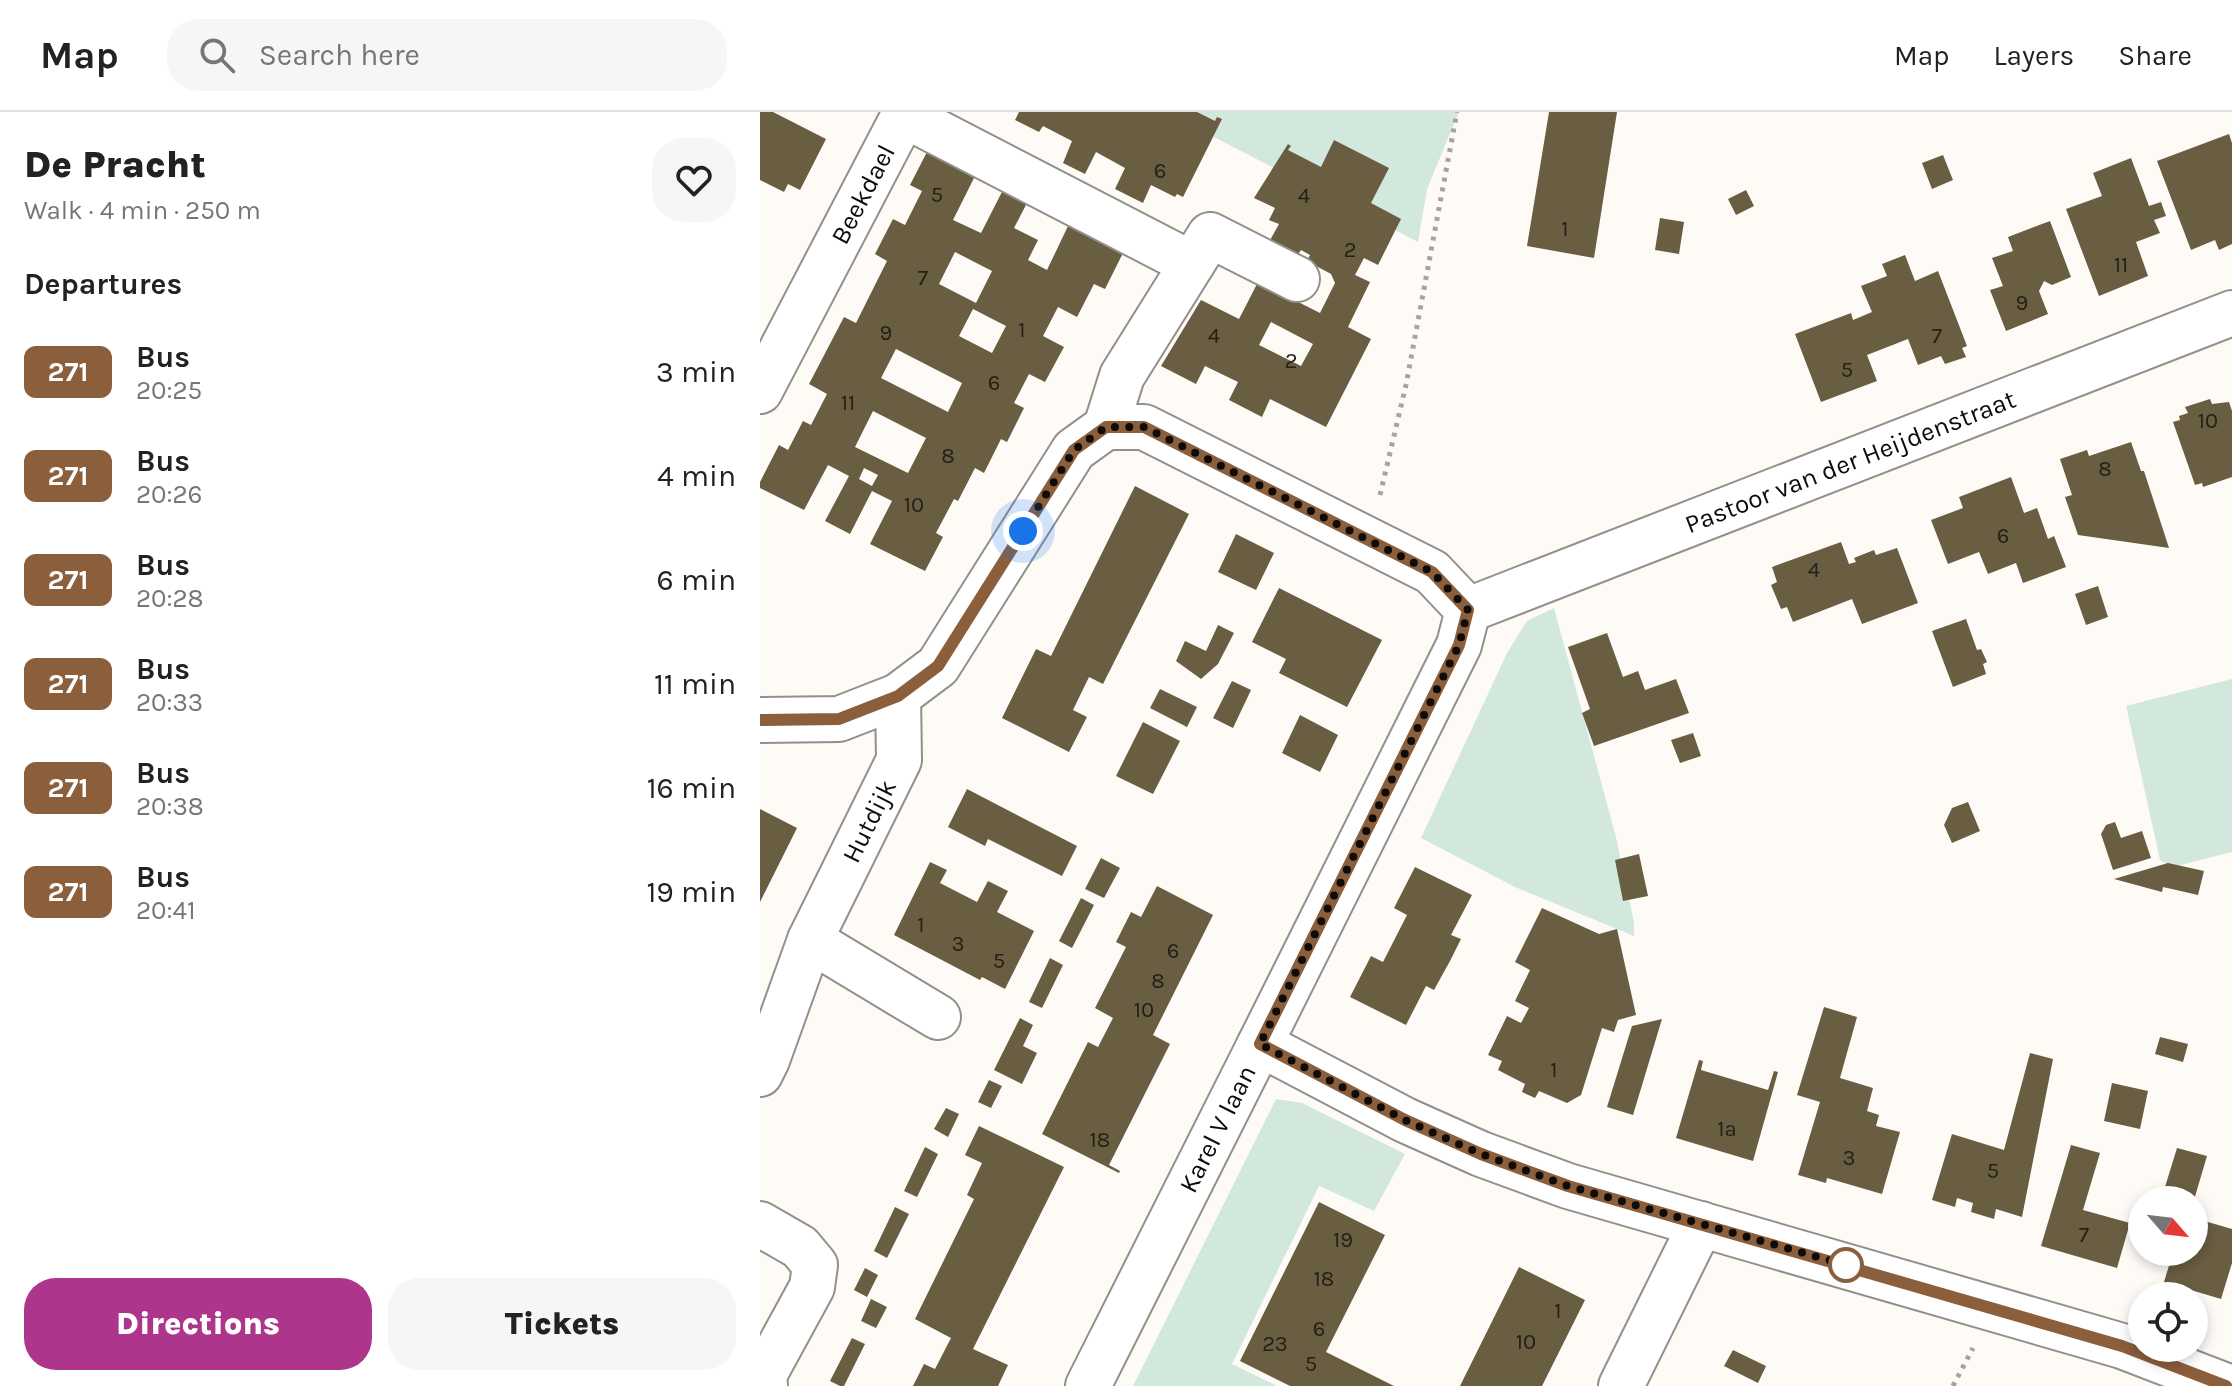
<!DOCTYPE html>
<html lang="en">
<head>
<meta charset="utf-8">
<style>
	body { margin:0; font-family:Karla,sans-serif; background:#f6f6f6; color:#222; height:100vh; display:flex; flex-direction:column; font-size:30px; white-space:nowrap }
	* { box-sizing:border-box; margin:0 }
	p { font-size:26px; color:#767676 }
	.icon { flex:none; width:44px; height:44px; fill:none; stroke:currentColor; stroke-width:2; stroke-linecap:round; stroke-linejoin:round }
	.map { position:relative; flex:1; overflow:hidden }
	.panel { display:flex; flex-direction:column; background:#fff; width:760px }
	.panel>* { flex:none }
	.badge { padding:0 16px; border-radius:12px; font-size:28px; line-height:52px }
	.needle { width:52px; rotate:118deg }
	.fabs { position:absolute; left:1368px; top:1074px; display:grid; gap:16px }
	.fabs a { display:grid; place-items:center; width:80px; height:80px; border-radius:50%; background:#fff; box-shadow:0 4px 12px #0003; font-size:40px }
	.you { position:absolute; width:40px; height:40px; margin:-20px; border:6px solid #fff; border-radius:50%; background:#1a73e8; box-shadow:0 0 0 12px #1a73e833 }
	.map>.badge { position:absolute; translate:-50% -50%; box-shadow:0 0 0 4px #fff }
	h2 { padding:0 24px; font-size:30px; line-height:72px }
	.round { display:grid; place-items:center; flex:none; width:84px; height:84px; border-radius:32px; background:#f6f6f6 }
	.overview { display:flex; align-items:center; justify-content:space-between; height:136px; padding:0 24px }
	h1 { font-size:38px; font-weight:800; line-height:60px }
	.primary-button { display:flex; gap:16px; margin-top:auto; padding:16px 24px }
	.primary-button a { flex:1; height:92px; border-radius:32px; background:#ad358b; color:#fff; font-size:32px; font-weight:800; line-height:92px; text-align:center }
	.primary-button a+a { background:#f6f6f6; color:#222 }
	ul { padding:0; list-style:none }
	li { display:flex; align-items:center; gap:24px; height:104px; padding:0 24px }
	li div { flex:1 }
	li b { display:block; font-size:30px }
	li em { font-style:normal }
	li .badge { min-width:88px; font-weight:700; text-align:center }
	header { display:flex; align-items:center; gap:48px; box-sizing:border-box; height:112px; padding:0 40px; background:#fff; border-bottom:2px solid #e0e0e0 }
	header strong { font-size:38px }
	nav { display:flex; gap:44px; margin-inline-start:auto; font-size:28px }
	.search { width:560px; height:72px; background:#f6f6f6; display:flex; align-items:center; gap:20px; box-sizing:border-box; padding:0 28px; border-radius:32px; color:#767676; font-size:30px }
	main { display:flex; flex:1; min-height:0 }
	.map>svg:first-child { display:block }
	.green { fill:#d2e8dd }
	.building { fill:#695d42; fill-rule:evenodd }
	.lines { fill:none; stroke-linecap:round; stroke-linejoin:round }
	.street-casing { stroke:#92908b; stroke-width:48 }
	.secondary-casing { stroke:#92908b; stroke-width:48 }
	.path { stroke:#a6a4a0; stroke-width:5; stroke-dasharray:4 6; stroke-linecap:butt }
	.street { stroke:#fff; stroke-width:44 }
	.secondary { stroke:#fff; stroke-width:44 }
	.line-casing { stroke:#fff; stroke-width:18 }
	.line { stroke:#8b5e3c; stroke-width:12 }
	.walk { stroke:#0d0c0a; stroke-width:8; stroke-dasharray:0 14.4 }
	.stop-dot { fill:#fff; stroke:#8b5e3c; stroke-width:4 }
	.labels { text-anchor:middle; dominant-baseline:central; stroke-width:6; stroke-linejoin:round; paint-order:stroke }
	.number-label { font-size:22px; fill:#242018 }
	.street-label { font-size:26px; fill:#0d0c0a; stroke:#fff }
</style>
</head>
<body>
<header>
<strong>Map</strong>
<div class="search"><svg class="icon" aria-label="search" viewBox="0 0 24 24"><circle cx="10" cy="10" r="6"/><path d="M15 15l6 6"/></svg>Search here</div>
<nav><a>Map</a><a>Layers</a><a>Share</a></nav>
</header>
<main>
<section class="panel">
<div class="overview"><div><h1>De Pracht</h1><p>Walk · 4 min · 250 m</p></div><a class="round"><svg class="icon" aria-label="heart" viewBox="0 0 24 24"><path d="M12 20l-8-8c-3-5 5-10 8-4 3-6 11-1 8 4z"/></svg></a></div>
<h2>Departures</h2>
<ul>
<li><span class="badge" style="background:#8b5e3c;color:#fff">271</span><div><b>Bus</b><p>20:25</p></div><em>3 min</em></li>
<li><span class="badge" style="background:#8b5e3c;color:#fff">271</span><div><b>Bus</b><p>20:26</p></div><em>4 min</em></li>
<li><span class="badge" style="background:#8b5e3c;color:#fff">271</span><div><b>Bus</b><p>20:28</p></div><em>6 min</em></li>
<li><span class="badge" style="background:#8b5e3c;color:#fff">271</span><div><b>Bus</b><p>20:33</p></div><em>11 min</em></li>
<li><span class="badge" style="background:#8b5e3c;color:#fff">271</span><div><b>Bus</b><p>20:38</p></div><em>16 min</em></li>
<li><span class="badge" style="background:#8b5e3c;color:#fff">271</span><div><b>Bus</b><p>20:41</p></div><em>19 min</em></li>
</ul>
<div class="primary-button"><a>Directions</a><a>Tickets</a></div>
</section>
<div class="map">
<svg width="1472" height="1274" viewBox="0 0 1472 1274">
	<rect width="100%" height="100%" fill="#fefbf6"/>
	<path class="green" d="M405 0H699L667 77 658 130Z
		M794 496 856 725 874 810V824L755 775 661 726 747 541 767 509Z
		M1472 567V740L1413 755 1400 748 1366 594Z
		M516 987 542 991 645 1042 614 1099 559 1074 472 1252 517 1274H373Z"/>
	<path class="building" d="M0 0H13L66 27 40 78 28 72 24 80 0 68Z
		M259 0H437L455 9 457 5 462 7 423 85 417 82 415 85 391 73 383 91 355 77 365 56 336 40 325 62 303 51 312 29 283 14 279 20 255 8Z
		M789 0H857L834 146 767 134Z
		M1469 22 1472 31V132L1459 138 1455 128 1431 138 1397 49Z
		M574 28 629 56 611 91 641 107 618 153 604 146 595 163 610 170 588 215 611 227 566 315 510 287 502 305 469 288 478 270 445 254 436 272 401 254 441 188 479 207 497 172 492 170 493 167 560 201 575 171 571 162 547 149 550 143 541 138 537 144 509 130 519 112 509 108 515 96 494 86 528 32 531 34 528 38 561 55ZM511 210 553 232 541 254 499 233Z
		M168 38 216 62 193 108 221 121 244 76 268 89 254 116 278 128 268 148 287 158 309 112 365 137 345 177 334 172 317 205 298 195 283 224 304 235 285 270 269 262 254 291 264 296 247 330 241 327 224 361 215 356 198 389 194 387 176 421 183 425 165 459 110 432 132 389 112 379 90 422 65 409 89 364 68 353 44 398 0 376V370L19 333 28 338 43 309 51 313 67 282 49 272 84 205 96 211 127 149 115 142 133 107 145 113 162 79 150 73ZM195 140 232 159 216 191 179 172ZM213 197 246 214 232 241 199 224ZM136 237 202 271 188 300 121 266ZM113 299 166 326 148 361 95 335ZM104 356 118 363 112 374 99 367Z
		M1183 43 1193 68 1172 77 1162 51Z
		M1371 46 1389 94 1401 90 1406 104 1394 108 1400 121 1376 130 1388 164 1339 184 1306 97 1342 84 1333 61Z
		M986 78 994 94 976 103 968 87Z
		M900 106 924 110 919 142 895 138Z
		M1290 109 1311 165 1292 173 1284 169 1279 179 1288 202 1246 219 1230 178 1243 174 1232 146 1253 139 1248 125Z
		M1145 143 1155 169 1178 159 1207 234 1202 236 1206 245 1185 252 1181 244 1158 253 1148 227 1107 243 1117 269 1061 290 1035 222 1091 201 1093 208 1112 200 1101 174 1127 164 1122 152Z
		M1450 287 1452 292 1469 290 1472 299V365L1443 375 1442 371 1435 373 1413 310 1420 308 1419 304 1428 301 1425 295Z
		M1371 330 1381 359H1384L1409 436 1318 423 1305 385 1312 383 1300 347 1327 338 1329 344Z
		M1251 365 1264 401 1277 396 1288 427 1294 424 1306 455 1263 471 1256 451 1228 462 1219 440 1188 452 1171 408 1203 396 1199 385Z
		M375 374 429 402 343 572 329 565 313 598 327 605 309 640 242 606 276 537 291 544Z
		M476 422 514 441 496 478 458 460Z
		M1081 430 1089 452 1096 450 1094 446 1114 438 1116 443 1137 436 1158 491 1102 512 1092 487 1033 510 1027 495 1021 497 1011 473 1017 470 1012 455Z
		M1338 474 1348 505 1326 513 1315 482Z
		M519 476 622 528 587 595 519 561 526 547 492 530Z
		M1206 507 1217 538 1221 537 1227 550 1223 552 1226 562 1193 575 1172 519Z
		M458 513 474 521 458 552 441 567 416 549 425 529 446 539Z
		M847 521 863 565 878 559 885 578 916 567 929 601 834 634 822 601 830 597 808 535Z
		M472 569 491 578 473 616 453 606Z
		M400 577 437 595 427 615 390 596Z
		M540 603 578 623 560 660 522 641Z
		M383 610 420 629 393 682 356 664Z
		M933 621 941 644 920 651 911 628Z
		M207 677 317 734 302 764 228 727 225 734 188 715Z
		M1208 690 1220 719 1192 731 1184 713 1192 696Z
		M0 697 37 716 0 790Z
		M1355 710 1361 726 1382 719 1391 746 1353 758 1341 722 1346 713Z
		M879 742 888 784 863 789 855 748Z
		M341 746 360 756 344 786 325 777Z
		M170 750 187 758 180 771 217 790 228 769 248 779 237 800 274 819 245 877 222 865 220 868 134 823Z
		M1408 751 1444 759 1438 783 1403 775 1402 780 1354 767Z
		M655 755 712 783 691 823 701 827 690 849 674 878 666 874 646 913 590 885 611 844 623 850 647 803 634 796Z
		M397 774 453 803 393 923 410 932 349 1053 360 1059 359 1061 282 1022 328 930 338 935 353 906 335 896 366 835 356 830 371 800 381 805Z
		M321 786 334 793 312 836 299 829Z
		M782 796 839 822 857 817 876 903 858 908 854 920 842 916 821 983 807 991 779 979 775 986 762 980 765 972 738 958 742 949 728 943 747 904 761 911 769 896 755 889 770 858 755 850Z
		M290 846 303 853 282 896 269 890Z
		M1064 895 1097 905 1080 966 1113 976 1107 999 1119 1003 1116 1014 1140 1020 1122 1082 1067 1066 1066 1071 1038 1063 1060 990 1037 983Z
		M260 906 273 913 263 934 277 941 262 972 234 958Z
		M902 907 873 1003 847 995 872 914Z
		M1400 925 1428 932 1423 950 1395 942Z
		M1270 941 1293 947 1262 1105 1236 1097 1234 1107 1211 1100 1213 1091 1197 1086 1195 1095 1172 1088 1192 1022 1244 1038Z
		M939 948 943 949 941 958 1008 978 1014 959 1018 960 993 1049 916 1026Z
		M229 968 242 974 231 996 218 990Z
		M1352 971 1388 979 1380 1017 1344 1009Z
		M186 996 199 1002 188 1025 174 1017Z
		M219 1014 304 1055 213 1237 248 1253 238 1274H153L164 1252 175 1257 191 1226 155 1207 214 1087 207 1083 222 1051 205 1043Z
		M1311 1033 1340 1041 1323 1098 1370 1111 1357 1156 1281 1134Z
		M165 1035 178 1042 157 1085 144 1079Z
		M1417 1036 1447 1044 1434 1088H1401Z
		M559 1090 625 1123 566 1240 634 1274H530L480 1249Z
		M135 1095 149 1102 127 1146 114 1139Z
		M1434 1106 1472 1117V1151L1461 1187 1404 1170 1413 1140H1434Z
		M759 1155 825 1188 782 1274H700Z
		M105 1156 118 1163 107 1185 94 1178Z
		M111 1187 127 1195 116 1216 101 1209Z
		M92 1226 105 1232 84 1274H80L70 1269Z
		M973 1238 1006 1254 998 1271 964 1254Z"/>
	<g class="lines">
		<g class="street-casing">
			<g id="street">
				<path id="s1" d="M0 279 144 3 432 152"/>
				<path d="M346 315 362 264 450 123 537 167"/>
				<path id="s2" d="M708 498 1472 201"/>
				<path d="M50 828 178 905"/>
				<path id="s3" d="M0 962 7 948 50 828 139 648 138 584"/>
				<path d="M0 1112 40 1135 55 1153 52 1175 4 1263 5 1274"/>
				<path id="s4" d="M328 1274 500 932"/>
				<path d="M861 1274 941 1112"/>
			</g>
		</g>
		<g class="secondary-casing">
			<path id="secondary" d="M0 608 79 607 138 584 178 554 314 338 346 315H384L672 460 708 498 699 533 500 932 645 1008 721 1042 808 1074 1362 1234 1466 1274"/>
		</g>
		<path class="path" d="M620 383 646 273 697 0
			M1193 1274 1213 1236"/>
		<use href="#street" class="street"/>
		<use href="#secondary" class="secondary"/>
	</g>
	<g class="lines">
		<g class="line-casing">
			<path id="line" d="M0 608 79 607 138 584 178 554 314 338 346 315H384L672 460 708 498 699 533 500 932 645 1008 721 1042 808 1074 1362 1234 1466 1274"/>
		</g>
		<use href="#line" class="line"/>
		<path class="walk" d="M263 419 314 338 346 315H384L672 460 708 498 699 533 500 932 645 1008 721 1042 808 1074 1086 1153"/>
	</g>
	<circle class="stop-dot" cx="1086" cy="1153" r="16"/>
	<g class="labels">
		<g class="number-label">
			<text x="400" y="59">6</text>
			<text x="177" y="83">5</text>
			<text x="544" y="84">4</text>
			<text x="805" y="117">1</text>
			<text x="590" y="138">2</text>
			<text x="1361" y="153">11</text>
			<text x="163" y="166">7</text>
			<text x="1262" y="191">9</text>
			<text x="262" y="218">1</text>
			<text x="126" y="221">9</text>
			<text x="454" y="224">4</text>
			<text x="1177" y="224">7</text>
			<text x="531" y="249">2</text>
			<text x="1087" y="258">5</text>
			<text x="234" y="271">6</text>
			<text x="88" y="291">11</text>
			<text x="1448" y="309">10</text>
			<text x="188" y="344">8</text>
			<text x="1345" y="357">8</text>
			<text x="154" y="393">10</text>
			<text x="1243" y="424">6</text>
			<text x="1054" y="458">4</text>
			<text x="161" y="813">1</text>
			<text x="198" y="832">3</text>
			<text x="413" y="839">6</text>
			<text x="239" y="849">5</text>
			<text x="398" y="869">8</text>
			<text x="384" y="898">10</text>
			<text x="794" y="958">1</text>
			<text x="967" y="1017">1a</text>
			<text x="340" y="1028">18</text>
			<text x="1089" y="1046">3</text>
			<text x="1233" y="1059">5</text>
			<text x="1324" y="1123">7</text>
			<text x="583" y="1128">19</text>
			<text x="564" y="1167">18</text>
			<text x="798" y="1199">1</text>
			<text x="559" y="1217">6</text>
			<text x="766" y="1230">10</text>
			<text x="515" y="1232">23</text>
			<text x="551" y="1252">5</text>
		</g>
		<g class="street-label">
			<text stroke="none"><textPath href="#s1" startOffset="222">Beekdael</textPath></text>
			<text stroke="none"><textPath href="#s2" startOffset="410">Pastoor van der Heijdenstraat</textPath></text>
			<text stroke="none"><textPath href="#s3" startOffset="276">Hutdijk</textPath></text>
			<text stroke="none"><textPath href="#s4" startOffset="288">Karel V laan</textPath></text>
		</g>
	</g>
</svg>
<div class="fabs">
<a><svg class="needle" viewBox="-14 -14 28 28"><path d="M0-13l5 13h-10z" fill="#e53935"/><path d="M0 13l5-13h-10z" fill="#767676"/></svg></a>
<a><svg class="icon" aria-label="locate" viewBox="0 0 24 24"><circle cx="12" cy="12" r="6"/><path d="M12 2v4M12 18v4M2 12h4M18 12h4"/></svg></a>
</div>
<div class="you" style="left:263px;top:419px"></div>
</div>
</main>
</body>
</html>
